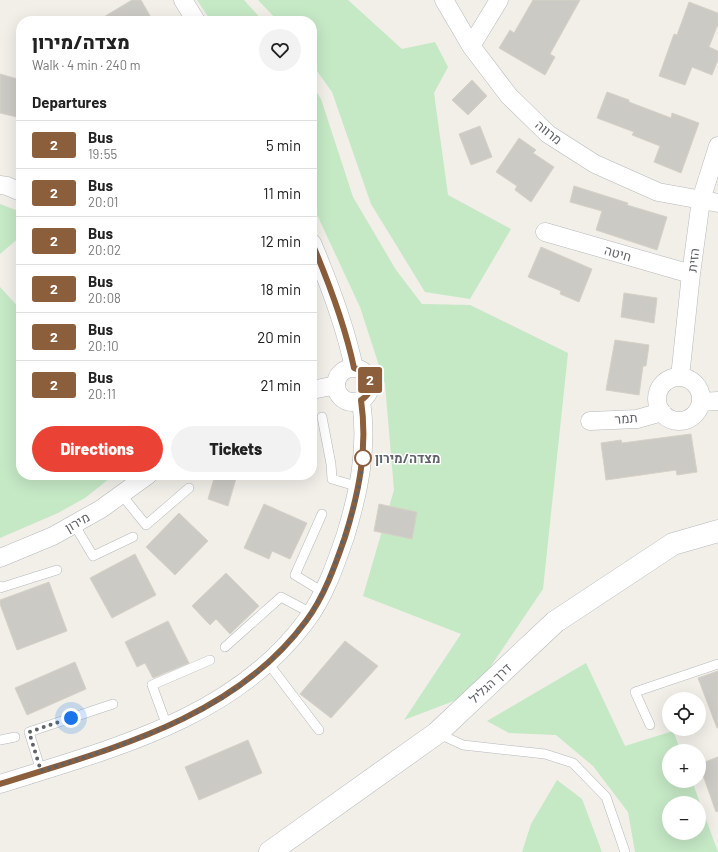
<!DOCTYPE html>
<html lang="en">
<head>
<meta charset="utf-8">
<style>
	body { margin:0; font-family:Barlow,Heebo,sans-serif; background:#f2f2f2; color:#222; height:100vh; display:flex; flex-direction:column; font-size:15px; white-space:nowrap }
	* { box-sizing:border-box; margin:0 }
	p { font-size:13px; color:#767676 }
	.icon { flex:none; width:22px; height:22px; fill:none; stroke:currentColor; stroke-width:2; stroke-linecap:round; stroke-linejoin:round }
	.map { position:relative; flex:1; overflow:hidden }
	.panel { position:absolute; left:16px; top:16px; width:301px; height:464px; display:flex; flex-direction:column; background:#fff; border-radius:16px; box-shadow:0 4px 16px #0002 }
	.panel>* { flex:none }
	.badge { padding:0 8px; border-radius:3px; font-size:14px; line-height:26px }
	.buttons { position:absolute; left:662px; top:692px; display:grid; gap:8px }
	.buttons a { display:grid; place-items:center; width:44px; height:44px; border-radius:50%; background:#fff; box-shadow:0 4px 16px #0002; font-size:20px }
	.you { position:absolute; width:20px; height:20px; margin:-10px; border:3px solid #fff; border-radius:50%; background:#1a73e8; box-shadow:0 0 0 6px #1a73e833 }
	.map>.badge { position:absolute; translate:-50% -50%; box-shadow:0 0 0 2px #fff }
	h2 { padding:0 16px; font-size:15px; line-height:36px }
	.round { display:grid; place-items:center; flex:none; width:42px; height:42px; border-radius:21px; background:#f2f2f2 }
	.headline { display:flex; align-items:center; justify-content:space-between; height:68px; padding:0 16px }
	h1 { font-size:19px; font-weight:800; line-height:30px }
	.action { display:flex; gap:8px; margin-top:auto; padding:8px 16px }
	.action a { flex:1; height:46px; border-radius:24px; background:#ea4335; color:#fff; font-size:16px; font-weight:800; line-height:46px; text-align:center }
	.action a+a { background:#f2f2f2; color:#222 }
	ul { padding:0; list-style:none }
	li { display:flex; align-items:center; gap:12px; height:48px; padding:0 16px; border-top:1px solid #e0e0e0 }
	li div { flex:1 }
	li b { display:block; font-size:15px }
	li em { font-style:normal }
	li .badge { min-width:44px; font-weight:700; text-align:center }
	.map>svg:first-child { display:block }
	.green { fill:#c5e8c5; fill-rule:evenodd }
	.building { fill:#cccac5; stroke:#d6d1c6 }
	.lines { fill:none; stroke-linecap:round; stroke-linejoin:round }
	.service-casing { stroke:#b5b8bc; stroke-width:10 }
	.minor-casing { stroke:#b5b8bc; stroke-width:19 }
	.tertiary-casing { stroke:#b5b8bc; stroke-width:23 }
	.service { stroke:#fff; stroke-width:9 }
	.minor { stroke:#fff; stroke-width:18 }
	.tertiary { stroke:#fff; stroke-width:22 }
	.line-casing { stroke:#fff; stroke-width:9 }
	.line { stroke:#8b5e3c; stroke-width:6 }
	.walk { stroke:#5f6368; stroke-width:4; stroke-dasharray:0 7.2 }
	.stop-dot { fill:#fff; stroke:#8b5e3c; stroke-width:2 }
	.labels { text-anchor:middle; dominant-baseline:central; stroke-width:3; stroke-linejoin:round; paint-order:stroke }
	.street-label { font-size:13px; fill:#5f6368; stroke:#fff }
	.stop-label { font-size:13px; font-weight:bold; fill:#5f6368; stroke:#fff; text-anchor:start }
</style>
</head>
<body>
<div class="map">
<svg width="718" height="852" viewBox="0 0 718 852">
	<rect width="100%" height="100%" fill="#f1efe8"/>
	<path class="green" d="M197 0H244L263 21H211Z
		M258 0H348L402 49 435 42 448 67 434 93 448 195 511 229 470 299 425 292 371 204 332 92 312 64V21H278Z
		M312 85 321 99 353 197 396 270 422 304 470 305 568 353 543 589 472 694 404 720 461 634 363 596 394 490 385 384 360 307 312 204Z
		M0 204 21 212V236L0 254Z
		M0 287 21 310V475H114L85 498 58 513 0 538Z
		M586 663 625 746 673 731 681 751H669V781H692L718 852H635L628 812 593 766 556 735 509 733 487 721ZM669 803H699V833H669Z
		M557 780 582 799 602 852H522L531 824Z"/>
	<path class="building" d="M132 0H141L153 21H97Z
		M533 0H580L550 54 555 57 545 75 499 48 510 30 514 33Z
		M689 2 718 13V24L709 47 718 51V60L712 75 692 67 685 85 659 76 674 34 677 35Z
		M0 74 21 80V118L0 113Z
		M472 80 487 96 468 115 452 100Z
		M607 92 629 100V102L671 118 672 113 699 123 681 173 654 162 660 146 632 135 634 132 597 118Z
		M480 126 492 157 471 165 459 134Z
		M519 138 536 150 533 153 554 167 531 202 515 190 517 186 496 172Z
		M574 186 628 203 627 205 667 217 657 250 596 230 602 211 570 202Z
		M541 247 592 269 579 302 560 294 561 291 528 277Z
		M624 293 657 298 654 323 621 317Z
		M615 340 649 345 646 366H643L639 395 606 390Z
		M691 434 697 472 677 475 676 470 606 480 601 443 621 440 622 443Z
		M215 475H237L228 506 208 499Z
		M264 504 307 523 290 559 272 551 269 559 244 548Z
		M379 504 417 512 412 539 374 531Z
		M179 513 208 541 175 575 146 547Z
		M135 554 156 595 112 618 90 578Z
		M226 573 259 606 230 634 216 619 210 625 192 606Z
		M49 582 67 631 17 650 0 604V600Z
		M168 621 189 663 153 678 145 663 137 667 125 642Z
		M345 641 378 666 331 718 300 694Z
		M75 662 86 689 27 715 15 688Z
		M718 671V728H717L698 678Z
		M248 740 262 773 199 800 185 767Z
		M718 757V811L716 812 699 764Z"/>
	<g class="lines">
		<g class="service-casing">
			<path id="service" d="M322 417 331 464 332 479 359 487
				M121 494 146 525 189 488
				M322 514 295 575 323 592
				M74 524 93 556 133 537
				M0 586V588L57 570
				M225 647 281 597 311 613
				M268 663 319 730
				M650 725 635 692 718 664
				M167 726 152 685 210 660
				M437 733 463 745 545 754 573 763 606 797 625 852
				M0 740 15 737
				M41 771 29 732 113 704"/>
		</g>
		<g class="minor-casing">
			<path id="minor" d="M183 0 196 21
				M444 0 471 46 509 96 548 134 595 164 658 192 718 203
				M471 46 499 0
				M0 185 7 186 21 192
				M545 232 691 274
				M312 243C329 283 345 325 354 368
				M336 385a17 17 0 1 1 34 0a17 17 0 1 1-34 0Z
				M680 377 691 274 701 200 718 146
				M657 399a22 22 0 1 1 44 0a22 22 0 1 1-44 0Z
				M312 390 336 385
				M701 402 718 401
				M590 421 637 419 662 412
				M0 558 53 536 101 509 148 475
				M0 784C110 749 234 719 306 621 324 597 335 566 345 537 359 492 368 448 361 400"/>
		</g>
		<g class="tertiary-casing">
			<path id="tertiary" d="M270 852 437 733 555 622 673 544 718 531"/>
		</g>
		<use href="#service" class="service"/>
		<use href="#minor" class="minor"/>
		<use href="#tertiary" class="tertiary"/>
	</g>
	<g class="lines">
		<g class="line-casing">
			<path id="line" d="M0 784C110 749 234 719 306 621 324 597 335 566 345 537 359 492 368 448 361 400 377 390 372 372 354 368 345 325 329 283 312 243"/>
		</g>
		<use href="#line" class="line"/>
		<path class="walk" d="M71 718 29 732 41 771C131 743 231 712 294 636 298 631 303 626 307 620 324 594 335 566 344 537 353 512 361 485 363 458"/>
	</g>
	<circle class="stop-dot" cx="363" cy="458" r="8"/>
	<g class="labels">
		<g class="street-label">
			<text transform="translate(549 132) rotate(39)">מרווה</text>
			<text transform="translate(618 253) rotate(16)">חיטה</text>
			<text transform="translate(693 260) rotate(-83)">הזית</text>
			<text transform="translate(626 418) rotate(-5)">תמר</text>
			<text transform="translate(77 522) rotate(-30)">מירון</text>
			<text transform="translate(490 683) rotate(-43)">דרך הגליל</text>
		</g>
		<g class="stop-label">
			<text x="375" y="458">מצדה/מירון</text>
		</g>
	</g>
</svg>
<div class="buttons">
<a><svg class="icon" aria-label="locate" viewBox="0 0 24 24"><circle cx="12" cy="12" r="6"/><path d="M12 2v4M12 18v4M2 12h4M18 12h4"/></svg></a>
<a>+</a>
<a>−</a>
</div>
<div class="you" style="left:71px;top:718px"></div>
<b class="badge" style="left:370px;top:380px;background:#8b5e3c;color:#fff">2</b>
<section class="panel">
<div class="headline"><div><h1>מצדה/מירון</h1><p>Walk · 4 min · 240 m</p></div><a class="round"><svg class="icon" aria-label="heart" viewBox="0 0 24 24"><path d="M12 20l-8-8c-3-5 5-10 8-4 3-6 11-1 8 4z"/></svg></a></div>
<h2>Departures</h2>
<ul>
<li><span class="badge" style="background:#8b5e3c;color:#fff">2</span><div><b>Bus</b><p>19:55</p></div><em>5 min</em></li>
<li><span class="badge" style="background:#8b5e3c;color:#fff">2</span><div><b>Bus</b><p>20:01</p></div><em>11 min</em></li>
<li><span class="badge" style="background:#8b5e3c;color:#fff">2</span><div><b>Bus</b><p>20:02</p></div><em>12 min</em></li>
<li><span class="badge" style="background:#8b5e3c;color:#fff">2</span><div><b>Bus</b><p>20:08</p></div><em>18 min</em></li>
<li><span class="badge" style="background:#8b5e3c;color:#fff">2</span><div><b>Bus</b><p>20:10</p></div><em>20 min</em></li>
<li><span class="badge" style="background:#8b5e3c;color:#fff">2</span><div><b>Bus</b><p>20:11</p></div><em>21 min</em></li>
</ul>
<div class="action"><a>Directions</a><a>Tickets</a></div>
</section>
</div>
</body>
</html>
